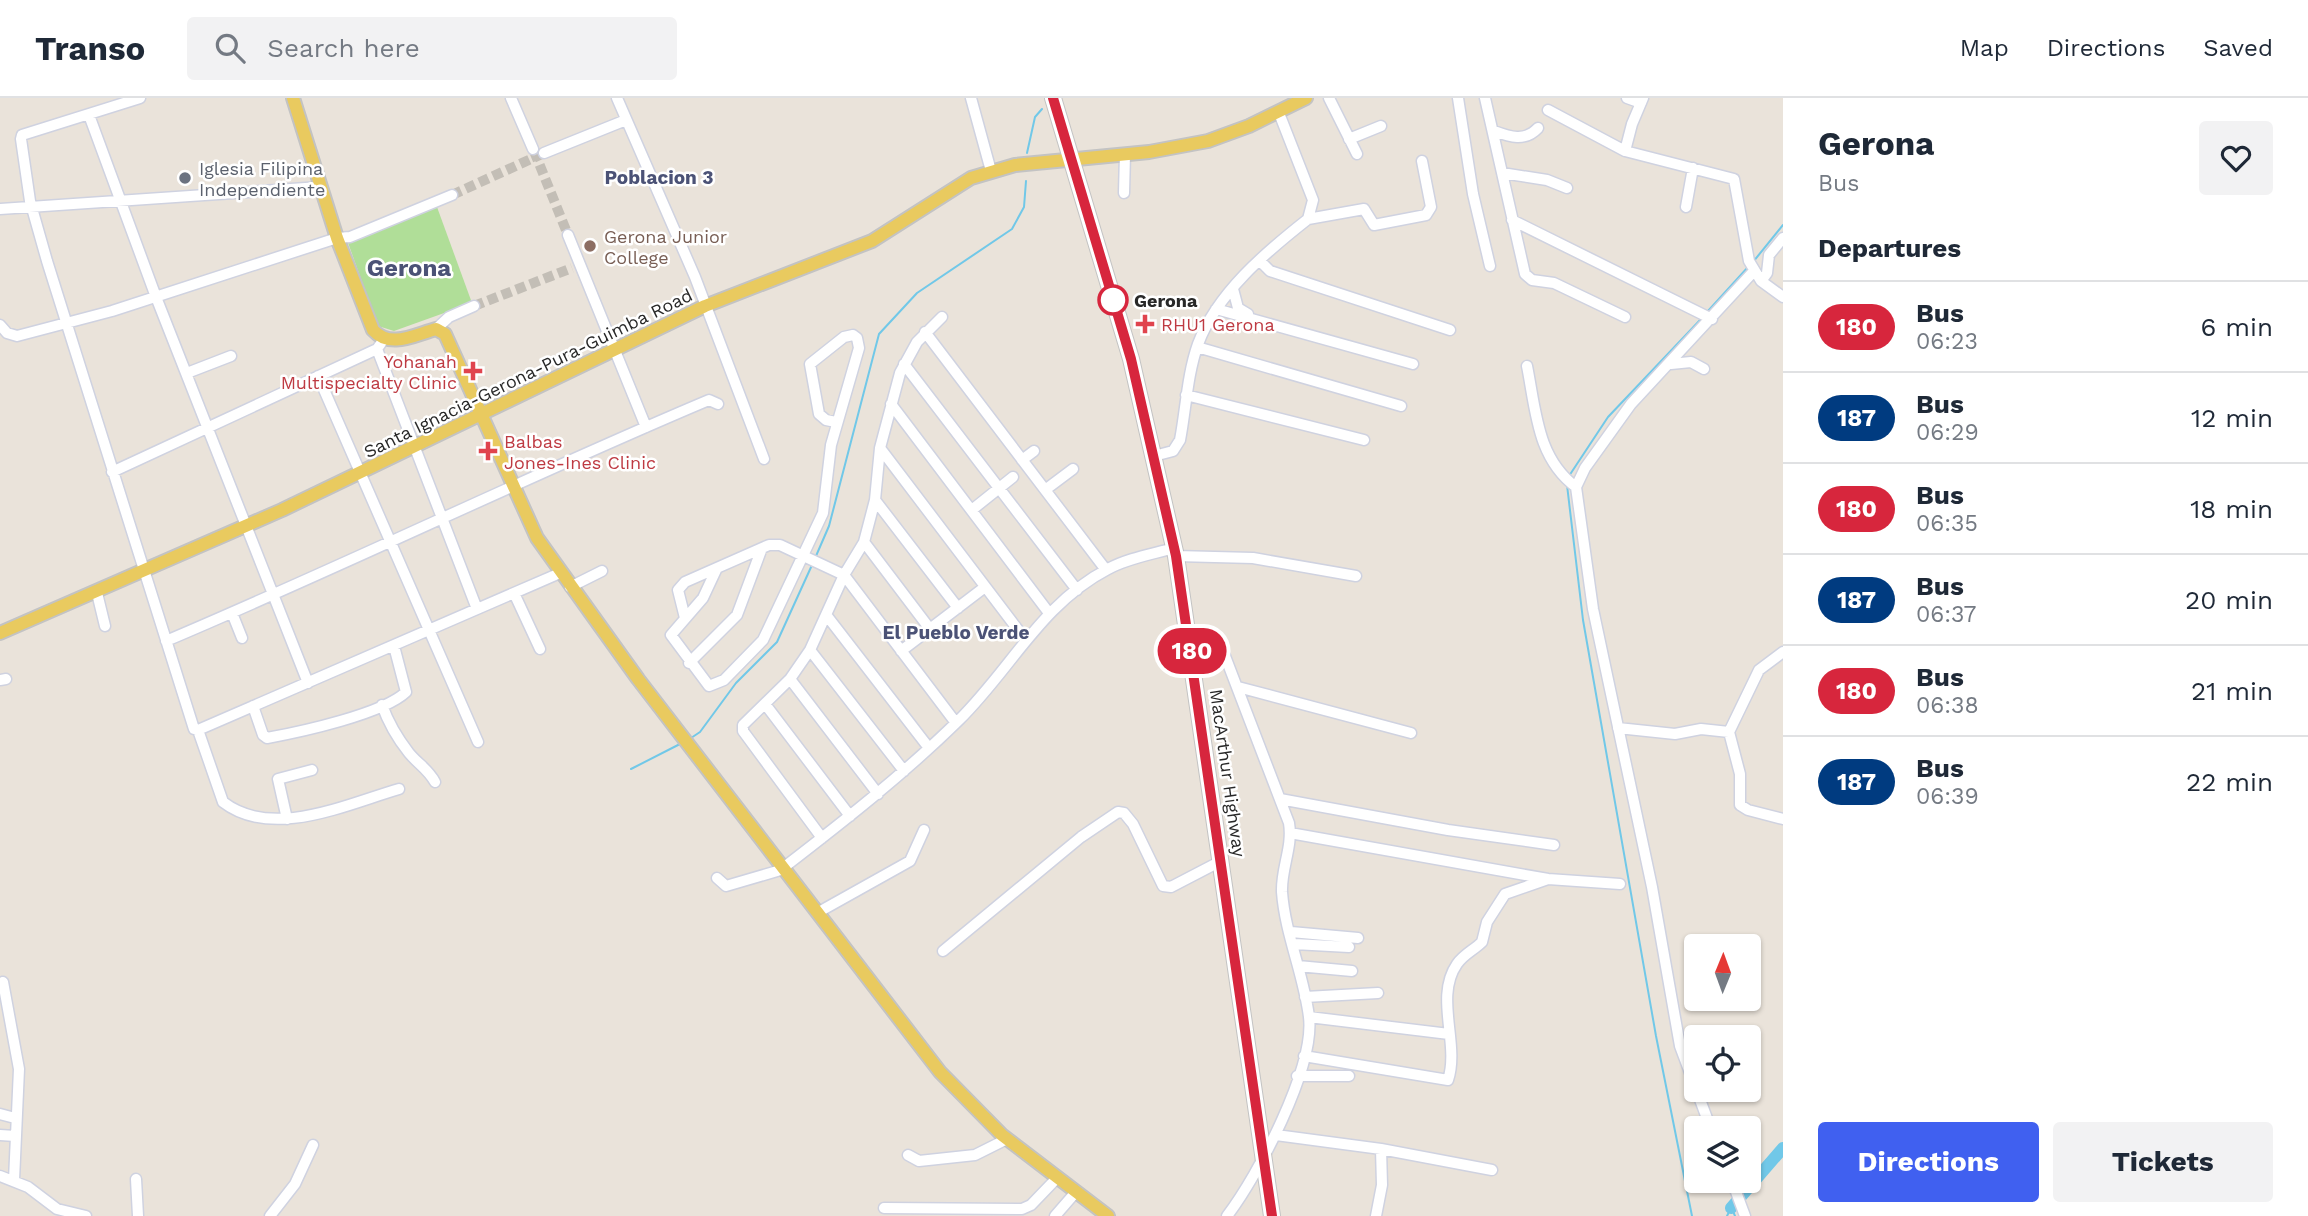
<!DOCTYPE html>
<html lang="en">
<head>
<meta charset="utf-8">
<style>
	body { margin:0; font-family:"Work Sans",sans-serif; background:#f2f2f3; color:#1f2937; height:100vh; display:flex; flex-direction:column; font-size:26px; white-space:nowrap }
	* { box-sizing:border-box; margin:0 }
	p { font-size:23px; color:#747a83 }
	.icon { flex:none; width:38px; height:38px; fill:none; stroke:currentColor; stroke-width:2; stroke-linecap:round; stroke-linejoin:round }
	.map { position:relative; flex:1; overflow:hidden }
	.sheet { display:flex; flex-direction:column; background:#fff; width:525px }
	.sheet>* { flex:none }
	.badge { padding:0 14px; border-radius:23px; font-size:24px; line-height:46px }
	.needle { width:46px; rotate:1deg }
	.controls { position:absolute; left:1684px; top:836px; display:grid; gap:14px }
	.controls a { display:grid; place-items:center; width:77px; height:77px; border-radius:7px; background:#fff; box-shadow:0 2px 5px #0004; font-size:35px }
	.map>.badge { position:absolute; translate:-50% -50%; box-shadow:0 0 0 4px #fff }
	h2 { padding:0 35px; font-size:26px; line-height:63px }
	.round { display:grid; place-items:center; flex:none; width:74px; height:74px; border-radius:7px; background:#f2f2f3 }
	.overview { display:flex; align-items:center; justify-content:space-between; height:119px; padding:0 35px }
	h1 { font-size:33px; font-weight:700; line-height:52px }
	.cta { display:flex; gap:14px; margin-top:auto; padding:14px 35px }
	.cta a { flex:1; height:80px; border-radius:7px; background:#4060f0; color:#fff; font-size:28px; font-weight:700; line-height:80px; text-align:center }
	.cta a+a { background:#f2f2f3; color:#1f2937 }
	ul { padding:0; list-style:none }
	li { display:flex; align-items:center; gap:21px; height:91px; padding:0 35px; border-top:2px solid #e0e1e3 }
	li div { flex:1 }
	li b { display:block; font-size:26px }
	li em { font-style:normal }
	li .badge { min-width:77px; font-weight:700; text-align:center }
	header { display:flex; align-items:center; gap:42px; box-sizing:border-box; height:98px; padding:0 35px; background:#fff; border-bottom:2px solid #e0e1e3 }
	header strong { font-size:33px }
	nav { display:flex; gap:38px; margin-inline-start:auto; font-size:24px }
	.search { width:490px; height:63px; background:#f2f2f3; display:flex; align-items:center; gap:18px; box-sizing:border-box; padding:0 24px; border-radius:7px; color:#747a83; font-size:26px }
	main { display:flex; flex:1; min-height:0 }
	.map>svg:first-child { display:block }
	.green { fill:#b0de98 }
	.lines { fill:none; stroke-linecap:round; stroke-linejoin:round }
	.stream { stroke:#71c8e8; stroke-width:2 }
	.river { stroke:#71c8e8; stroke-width:12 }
	.minor-tunnel { stroke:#c3beb6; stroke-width:10; stroke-dasharray:10 5; stroke-linecap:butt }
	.minor-casing { stroke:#cfd2e0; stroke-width:13 }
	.major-casing { stroke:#c3c3c3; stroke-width:16 }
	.highway-casing { stroke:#c3c3c3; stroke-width:18 }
	.minor { stroke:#fff; stroke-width:10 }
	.major { stroke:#e9ca5f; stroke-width:12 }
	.highway { stroke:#f69d59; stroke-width:14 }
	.line-casing { stroke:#fff; stroke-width:16 }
	.line { stroke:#d7263d; stroke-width:10 }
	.worship-dot { fill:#6b7280; stroke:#fff; stroke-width:2.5 }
	.education-dot { fill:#8d6e63; stroke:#fff; stroke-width:2.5 }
	.stop-dot { fill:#fff; stroke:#d7263d; stroke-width:3.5 }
	.health-dot { fill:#e0444e; stroke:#fff; stroke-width:2.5 }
	.labels { text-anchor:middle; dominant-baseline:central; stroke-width:5; stroke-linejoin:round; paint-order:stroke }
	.worship-label { font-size:18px; fill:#5b616d; stroke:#fff; text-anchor:start }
	.education-label { font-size:18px; fill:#785e54; stroke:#fff; text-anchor:start }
	.stop-label { font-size:18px; font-weight:bold; fill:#282828; stroke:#fff; text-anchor:start }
	.health-label { font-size:18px; fill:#be3a42; stroke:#fff; text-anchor:start }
	.street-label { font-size:18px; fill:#282828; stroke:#fff }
	.neighbourhood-label { font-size:19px; font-weight:bold; fill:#4b5276; stroke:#fff }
	.district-label { font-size:24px; font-weight:bold; fill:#4b5276; stroke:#fff }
</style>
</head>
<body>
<header>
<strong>Transo</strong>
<div class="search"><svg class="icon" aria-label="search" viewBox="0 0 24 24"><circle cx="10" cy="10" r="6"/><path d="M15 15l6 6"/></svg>Search here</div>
<nav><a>Map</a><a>Directions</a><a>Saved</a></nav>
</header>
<main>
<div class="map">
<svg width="1783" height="1118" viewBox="0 0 1783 1118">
	<rect width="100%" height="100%" fill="#eae3da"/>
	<path class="green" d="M437 109 472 205 394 233 378 228 347 142Z"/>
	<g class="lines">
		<path class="stream" d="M1027 55 1035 19 1042 11
			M1753 164 1783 127
			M1708 213 1749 168
			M1569 378 1608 319 1702 220
			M1567 387 1583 522 1656 938 1692 1118
			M816 458 829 428 879 236 917 195 1012 131 1024 109 1026 83
			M691 640 700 634 736 585 777 544 812 467
			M631 671 680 646
			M1732 1111 1735 1118
			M1727 1118 1731 1110"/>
		<path class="river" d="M1731 1110 1783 1050"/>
		<path class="minor-tunnel" d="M534 53 568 137
			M452 97 544 55
			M474 208 572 170"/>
		<g class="minor-casing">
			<path id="minor" d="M140 0 22 37 21 41 30 103 47 163 194 631 198 632 560 475
				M511 0 533 51
				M617 0 695 179 764 361
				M971 0 991 73
				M1329 0 1357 56
				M1458 0 1473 96 1490 168
				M1485 0 1525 176 1532 182 1554 185 1625 219
				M1627 0 1641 5
				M1643 0 1632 26 1625 53 1734 81 1749 163 1761 183 1783 199
				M1548 12 1625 53
				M89 17 156 199 308 585
				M1494 33C1510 39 1525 44 1538 30
				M1349 41 1381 28
				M544 55 626 22
				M1502 75 1547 82 1567 90
				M1124 95 1125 56
				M1686 109 1693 70
				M0 111 320 89
				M1308 121 1364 111 1374 127 1426 117 1431 109 1422 63
				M1512 122 1712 221
				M568 137 646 329
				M1260 163 1270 173 1450 232
				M1761 183 1767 175 1769 157 1783 140
				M1233 191 1238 210 1248 216
				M1216 211 1413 266
				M0 227 7 235 17 238 112 213 337 140 350 139 452 97
				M436 231 449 219 474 208
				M925 234 1106 472
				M1197 249 1401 308
				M377 251 477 511
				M904 266 1077 492
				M1671 266 1691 264 1704 271
				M1527 268C1536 313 1537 360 1576 389
				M187 275 231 258
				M318 278 478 644
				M1186 297 1364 342
				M891 306 1049 515
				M880 350 1025 541
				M1154 358 1173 353 1180 342C1186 311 1187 277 1198 246 1217 195 1266 154 1308 121L1313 102 1279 15
				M1022 362 1034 353
				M112 374 377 251 384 241
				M1045 392 1073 371
				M875 402 958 510
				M973 411 1013 379
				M864 444 930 531
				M1176 458 1253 460 1356 478
				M717 470 703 500 671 537 709 588 724 582 763 542 823 415 831 347 859 250 857 240 853 237 844 239 810 266 819 316 826 322 836 324
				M570 489 602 473
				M97 495 105 528
				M514 495 540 551
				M232 515 242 540
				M827 518 929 650
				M685 520 678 492 685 484 769 447H780L844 477 956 625
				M1190 541 1216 550 1225 558 1289 725C1293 749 1281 770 1282 794 1285 836 1304 877 1309 919 1315 969 1258 1078 1227 1118
				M166 543C348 466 526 379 709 302L718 306
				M810 552 904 673
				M901 553 985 489
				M689 565 737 517 762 450
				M790 581 878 696
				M0 582 6 581
				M1238 589 1411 635
				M765 606 850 718
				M382 607C388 624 398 641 409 655 418 666 428 671 435 684
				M253 608 263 637 267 640C300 634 383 616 406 594L394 548
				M1618 630 1675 636 1701 631 1729 634 1759 572 1783 554
				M198 632 223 704C272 742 347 706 399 691
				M1729 634 1740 676V707L1748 712 1783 721
				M1280 701 1448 732 1554 747
				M287 721 278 681 312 672
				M1290 735 1548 781 1620 786
				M822 740 743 633V627L790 581 810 552 844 477 864 444 875 402 880 350 900 275 917 244 942 219
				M783 770C844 723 904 676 959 622 1010 572 1042 505 1108 471 1128 460 1153 456 1174 450
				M717 780 726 788 784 771
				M817 815 910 763 924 732
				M1291 834 1358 840
				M1294 846 1349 849
				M943 853 1081 739 1118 714 1124 715 1133 726 1163 788 1171 789 1221 763
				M1298 868 1352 873
				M3 884 19 971 14 1082
				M1305 899 1378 895
				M1309 919 1449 936
				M1304 958 1448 982C1460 946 1434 899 1457 866 1464 856 1474 852 1482 844L1487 824 1505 796 1548 781
				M1297 978H1349
				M0 1016 15 1020
				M1711 1031 1680 948 1652 789 1593 511 1576 389 1585 370 1631 306 1754 173
				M0 1037 15 1038
				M1276 1037 1381 1051 1492 1072
				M908 1057 919 1063 975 1057 1007 1041
				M0 1078 28 1089 57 1111 86 1118
				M136 1081 138 1118
				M1732 1083 1745 1118
				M884 1110 1022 1111 1031 1107 1056 1081
				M270 1118 295 1086 313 1047
				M1055 1118 1075 1095
				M1376 1118 1382 1087 1381 1051"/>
		</g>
		<g class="major-casing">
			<path id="major" d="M293 0 337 140 373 232C390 251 414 237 436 231L445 236 537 440 638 581 940 974 1002 1037 1108 1118
				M0 535 282 412 705 208 872 143 971 80 1015 67 1149 54 1208 43 1249 28 1306 0"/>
		</g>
		<g class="highway-casing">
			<path id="highway" d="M1053 0 1131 261 1176 458 1272 1118"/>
		</g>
		<use href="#minor" class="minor"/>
		<use href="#major" class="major"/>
		<use href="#highway" class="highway"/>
	</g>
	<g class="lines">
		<g class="line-casing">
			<path id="line" d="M1053 0 1131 261 1176 458 1272 1118"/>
		</g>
		<use href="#line" class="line"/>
	</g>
	<circle class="worship-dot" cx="185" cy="80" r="7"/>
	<circle class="education-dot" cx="590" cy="148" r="7"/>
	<circle class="stop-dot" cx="1113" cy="202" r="14"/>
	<g class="health-dot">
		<path d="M1141.5 215.5h7v7h7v7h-7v7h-7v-7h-7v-7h7z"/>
		<path d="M469.5 262.5h7v7h7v7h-7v7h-7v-7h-7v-7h7z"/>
		<path d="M484.5 342.5h7v7h7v7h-7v7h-7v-7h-7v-7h7z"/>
	</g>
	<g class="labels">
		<g class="worship-label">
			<text x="199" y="70">Iglesia Filipina<tspan x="199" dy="21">Independiente</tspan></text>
		</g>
		<g class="education-label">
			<text x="604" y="138">Gerona Junior<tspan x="604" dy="21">College</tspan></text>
		</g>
		<g class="stop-label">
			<text x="1134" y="202">Gerona</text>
		</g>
		<g class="health-label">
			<text x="1161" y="226">RHU1 Gerona</text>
			<text x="457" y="263" text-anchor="end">Yohanah<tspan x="457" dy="21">Multispecialty Clinic</tspan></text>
			<text x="504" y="343">Balbas<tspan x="504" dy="21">Jones-Ines Clinic</tspan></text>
		</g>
		<g class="street-label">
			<text transform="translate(528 275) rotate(-26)">Santa Ignacia-Gerona-Pura-Guimba Road</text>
			<text transform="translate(1228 675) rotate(82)">MacArthur Highway</text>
		</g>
		<g class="neighbourhood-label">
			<text x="659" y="79">Poblacion 3</text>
			<text x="956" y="534">El Pueblo Verde</text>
		</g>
		<g class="district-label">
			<text x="409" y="170">Gerona</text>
		</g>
	</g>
</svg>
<div class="controls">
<a><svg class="needle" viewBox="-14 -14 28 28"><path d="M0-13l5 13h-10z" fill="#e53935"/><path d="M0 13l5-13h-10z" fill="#747a83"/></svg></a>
<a><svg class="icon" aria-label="locate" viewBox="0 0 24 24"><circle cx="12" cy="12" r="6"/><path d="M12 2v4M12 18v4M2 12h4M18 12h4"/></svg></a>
<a><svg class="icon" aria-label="layers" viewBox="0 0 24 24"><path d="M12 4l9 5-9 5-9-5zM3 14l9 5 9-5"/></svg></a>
</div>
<b class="badge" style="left:1192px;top:553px;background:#d7263d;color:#fff">180</b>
</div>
<section class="sheet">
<div class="overview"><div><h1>Gerona</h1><p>Bus</p></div><a class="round"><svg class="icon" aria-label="heart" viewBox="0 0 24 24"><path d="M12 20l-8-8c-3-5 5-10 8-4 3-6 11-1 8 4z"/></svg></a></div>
<h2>Departures</h2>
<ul>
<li><span class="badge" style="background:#d7263d;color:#fff">180</span><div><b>Bus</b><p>06:23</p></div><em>6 min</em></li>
<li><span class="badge" style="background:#003b80;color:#fff">187</span><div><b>Bus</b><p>06:29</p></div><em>12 min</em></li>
<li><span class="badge" style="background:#d7263d;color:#fff">180</span><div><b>Bus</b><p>06:35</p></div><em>18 min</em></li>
<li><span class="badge" style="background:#003b80;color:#fff">187</span><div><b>Bus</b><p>06:37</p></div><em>20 min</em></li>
<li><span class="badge" style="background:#d7263d;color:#fff">180</span><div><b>Bus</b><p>06:38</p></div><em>21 min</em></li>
<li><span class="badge" style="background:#003b80;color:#fff">187</span><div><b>Bus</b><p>06:39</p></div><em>22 min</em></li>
</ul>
<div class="cta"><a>Directions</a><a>Tickets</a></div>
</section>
</main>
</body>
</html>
